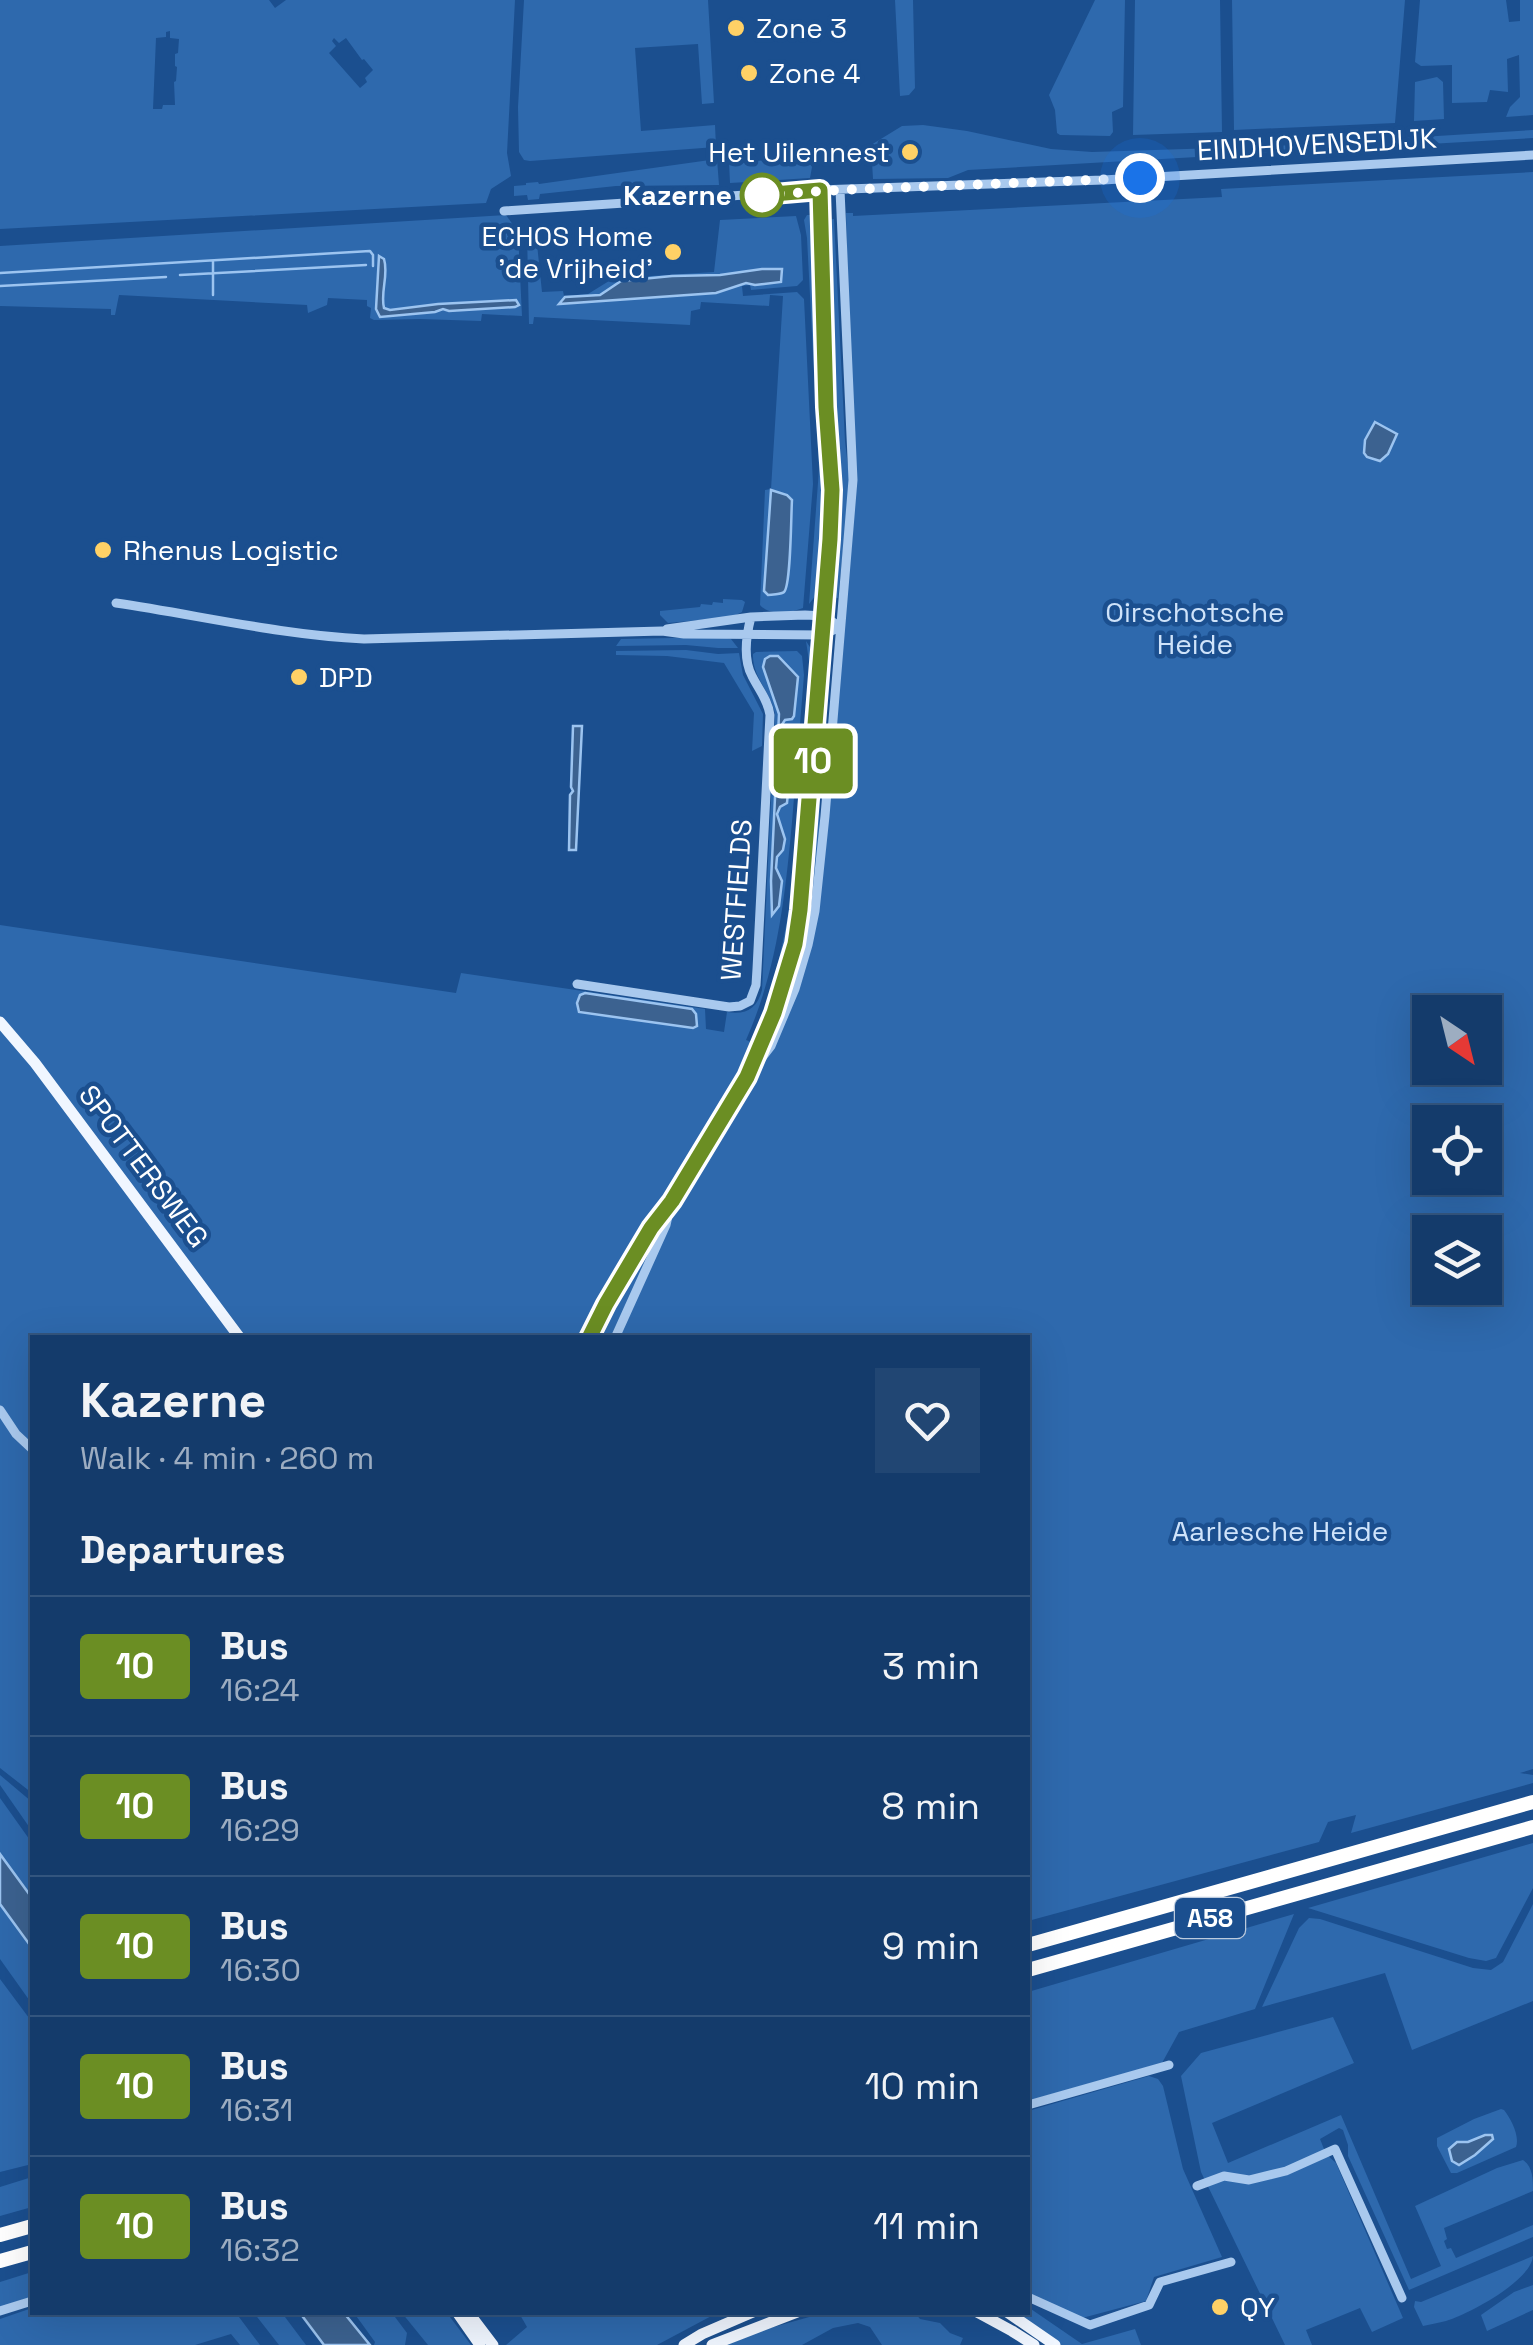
<!DOCTYPE html>
<html lang="en">
<head>
<meta charset="utf-8">
<style>
	body { margin:0; font-family:"Space Grotesk",sans-serif; background:#214673; color:#f1f3f6; height:100vh; display:flex; flex-direction:column; font-size:38px; white-space:nowrap }
	* { box-sizing:border-box; margin:0 }
	p { font-size:32px; color:#9dadc1 }
	.icon { flex:none; width:55px; height:55px; fill:none; stroke:currentColor; stroke-width:2; stroke-linecap:round; stroke-linejoin:round }
	.map { position:relative; flex:1; overflow:hidden }
	.sheet { position:absolute; left:30px; top:1335px; width:1000px; height:980px; display:flex; flex-direction:column; background:#143b6b; border-radius:0px; box-shadow:0 10px 40px #0002,0 0 0 2px #33557e }
	.sheet>* { flex:none }
	.badge { padding:0 20px; border-radius:8px; font-size:35px; line-height:65px }
	.needle { width:65px; rotate:145deg }
	.controls { position:absolute; left:1412px; top:995px; display:grid; gap:20px }
	.controls a { display:grid; place-items:center; width:90px; height:90px; border-radius:0px; background:#143b6b; box-shadow:0 10px 40px #0002,0 0 0 2px #33557e; font-size:50px }
	.you { position:absolute; width:50px; height:50px; margin:-25px; border:8px solid #fff; border-radius:50%; background:#1a73e8; box-shadow:0 0 0 15px #1a73e833 }
	.map>.badge { position:absolute; translate:-50% -50%; box-shadow:0 0 0 5px #fff }
	h2 { padding:0 50px; font-size:38px; line-height:90px }
	.round { display:grid; place-items:center; flex:none; width:105px; height:105px; border-radius:0px; background:#214673 }
	.headline { display:flex; align-items:center; justify-content:space-between; height:170px; padding:0 50px }
	h1 { font-size:48px; font-weight:700; line-height:75px }
	ul { padding:0; list-style:none }
	li { display:flex; align-items:center; gap:30px; height:140px; padding:0 50px; border-top:2px solid #33557e }
	li div { flex:1 }
	li b { display:block; font-size:38px }
	li em { font-style:normal }
	li .badge { min-width:110px; font-weight:700; text-align:center }
	.map>svg:first-child { display:block }
	.green { fill:#2e69ad; fill-rule:evenodd }
	.water { fill:#3c6290; stroke:#9cc4f0; stroke-width:2.5 }
	.lines { fill:none; stroke-linecap:round; stroke-linejoin:round }
	.stream { stroke:#9cc4f0; stroke-width:2.5 }
	.minor { stroke:#a9c9ee; stroke-width:9 }
	.major { stroke:#f0f6ff; stroke-width:11 }
	.highway { stroke:#fff; stroke-width:14 }
	.line-casing { stroke:#fff; stroke-width:22 }
	.line { stroke:#6b8e23; stroke-width:15 }
	.walk { stroke:#fff; stroke-width:10; stroke-dasharray:0 18 }
	.poi-dot { fill:#ffd166; stroke:#1b4f8f; stroke-width:4 }
	.stop-dot { fill:#fff; stroke:#6b8e23; stroke-width:5 }
	.labels { text-anchor:middle; dominant-baseline:central; stroke-width:9; stroke-linejoin:round; paint-order:stroke }
	.shield { fill:#1b4f8f; stroke:#bbcadd; stroke-width:2.5 }
	.shield-label { font-size:25px; font-weight:bold; fill:#fff }
	.poi-label { font-size:28px; fill:#fff; stroke:#1b4f8f; text-anchor:start }
	.street-label { font-size:28px; fill:#fff; stroke:#1b4f8f }
	.stop-label { font-size:28px; font-weight:bold; fill:#fff; stroke:#1b4f8f; text-anchor:end }
	.park-label { font-size:28px; fill:#cfe3fa; stroke:#1b4f8f }
</style>
</head>
<body>
<div class="map">
<svg width="1533" height="2345" viewBox="0 0 1533 2345">
	<rect width="100%" height="100%" fill="#1b4f8f"/>
	<path class="green" d="M0 0H269L275 8 286 0H515L507 153 511 176 491 189 486 203 0 229ZM170 31V38L179 39 178 53 175 54V66L177 67 176 81 174 82 175 105H163L162 109H153L156 38 166 37V32ZM334 38 339 43 346 38 362 60 364 59 373 70 365 78 367 82 360 88 329 53 336 46 332 41Z
		M524 0H708L714 103 702 104 698 44 635 48 641 131 715 125 716 147 530 161 524 160 519 152 518 107Z
		M895 0H913L915 88 909 95 900 96Z
		M1095 0H1125L1123 107 1112 112 1113 132 1110 136 1060 135 1057 133 1055 110 1049 95Z
		M1135 0H1220L1222 132 1133 135Z
		M1232 0H1405L1395 123 1234 130Z
		M1420 0H1506L1509 22 1520 21V0H1533V115L1506 117 1510 107 1520 97 1519 55 1507 59 1508 92 1490 90 1487 102 1452 103V65L1421 66 1415 62Z
		M1437 77 1443 82 1444 119 1414 121 1415 82Z
		M923 125 967 131 1051 149 1092 152 1276 146 1533 130V138L968 170 948 178 873 179 871 145 902 126Z
		M800 156 808 161 812 167 810 178 730 183 729 162 799 159Z
		M717 159 719 185 616 186 540 194 539 199 528 200 527 195 514 196V186L526 185V183L538 182 539 184Z
		M1533 172V1769L1520 1773 1533 1775V1783L1351 1833 1356 1815 1328 1822 1319 1842 1028 1921V1338H32V1793L0 1768V925L456 993 461 973 705 1009 706 1029 724 1032 727 1012C746 1015 757 1009 762 990L775 714C771 692 752 677 753 654L756 652 797 651 802 656 804 675C800 724 796 773 792 822 785 898 777 970 746 1040L751 1042C800 935 799 804 809 688L810 668 806 641 817 658 795 924 784 973 759 1043 774 1045 809 956 853 531 846 213H853V216L1222 197 1221 189ZM776 656 797 674 787 719 781 726 782 751 790 757 791 760 787 804 780 807 777 814C778 823 784 831 785 840 786 858 768 853 782 881L773 914 771 906V881L779 711ZM1430 1012H1485V1068H1430ZM1430 1122H1485V1178H1430ZM1430 1232H1485V1288H1430Z
		M506 215 518 232 522 316 482 314 481 321 420 319 374 320 370 318 371 308 367 306V300L328 298 327 305 308 313 307 305 119 295 115 315H111V309L0 306V246Z
		M807 215H811L813 221 825 461 819 583 816 595 809 604 819 469 807 238 804 220Z
		M796 216 801 235 803 280 797 286 751 290 750 285 742 286 743 296 797 292 804 299 813 484 803 608C790 613 769 616 760 605L765 490 771 489 783 296 770 295 769 306 701 302 700 309 691 311 690 325 534 317 533 324H529L527 233 532 232 533 241 537 244 542 292 563 291 564 296 588 294 609 281 620 278 714 272 720 220ZM720 275 755 285 746 283 716 293 560 303 565 297 600 295 621 281 672 276ZM771 490 790 534V557L786 589 782 593 768 595 764 591Z
		M834 219 845 441 850 485 838 598 829 597 837 464 825 220Z
		M723 599 742 600 745 602 742 612 732 617 668 623 660 615V611L700 607 701 604 712 605 713 602 723 603Z
		M722 637 731 639 738 648H718L686 645 616 646 621 639Z
		M686 650 718 654 739 653 743 675 763 714 762 746 752 751 754 713 724 663 667 656 616 655V651Z
		M825 657H830L819 786 820 835 814 894 799 969 771 1037 767 1035 790 974Z
		M0 1775 32 1802V1831L0 1785Z
		M0 1798 32 1843V1898L0 1854Z
		M1533 1843V1888L1496 1958 1486 1961 1469 1958 1308 1908Z
		M0 1904 32 1948V2004L0 1959Z
		M1533 1904V2001L1412 2050 1385 1973 1262 2007 1299 1928 1309 1918 1320 1919 1473 1968 1491 1970 1503 1962Z
		M1294 1914 1255 2009 1179 2032 1162 2063 1028 2101V1992Z
		M0 1979 32 2022V2164L0 2172Z
		M1333 2017 1354 2063 1212 2123 1228 2163 1341 2115 1411 2279 1441 2266 1415 2206 1497 2168 1523 2160C1533 2167 1533 2179 1533 2191L1444 2228 1447 2239 1444 2241 1447 2249 1451 2248 1456 2258 1533 2225V2237L1409 2290 1348 2156V2145L1343 2130 1339 2128 1320 2139 1326 2154 1336 2163 1403 2318 1372 2332 1360 2308 1306 2330 1312 2345H1285L1201 2172 1181 2076 1201 2053Z
		M1149 2076 1158 2079 1163 2086 1183 2169 1222 2257 1154 2277 1146 2301 1082 2318 1028 2295V2111Z
		M1501 2109 1504 2110C1511 2119 1520 2136 1516 2147L1457 2173H1451L1437 2146V2138L1474 2119Z
		M32 2177V2207L0 2216V2187Z
		M1533 2256C1531 2281 1469 2314 1446 2321 1439 2323 1431 2324 1423 2326L1414 2307 1415 2301 1421 2302Z
		M32 2272V2298L0 2308V2282Z
		M1533 2285V2310L1487 2331 1481 2315 1514 2292Z
		M1028 2307 1082 2344 1135 2329 1141 2345H1058L1013 2313 1028 2312Z
		M32 2308V2312L236 2313 260 2345H240L231 2334 195 2345H0V2319Z
		M827 2312 915 2313 920 2319 940 2323 950 2333 963 2338 960 2345H882L870 2327 858 2323 833 2328 802 2345H727L756 2332Z
		M254 2313H282L306 2345H279Z
		M354 2313H392L407 2333 405 2345H374L375 2342Z
		M402 2313H447L471 2345H428Z
		M519 2313H717L657 2345H506L527 2327Z"/>
	<path class="water" d="M379 256 384 259C389 275 380 292 384 308L390 310 438 304 516 300 519 305 515 307 449 311 443 309 435 312 380 317 376 309Z
		M762 269H782L781 282 755 285 746 283 716 293 559 304 565 297 600 295 621 281 672 276 720 275Z
		M1375 422 1397 434 1388 454 1380 461 1367 457 1364 453 1365 440Z
		M771 490 787 495 792 500C791 514 791 586 784 592 782 594 770 595 768 595L764 591Z
		M770 656H778L798 677 794 716 792 719 785 720 781 726 782 751 790 757 791 760 787 803 780 807 777 814 785 839 783 850 777 857 776 868 782 881 779 906 772 915 771 881 779 714 763 667 765 659Z
		M573 726H582L576 850H569L570 795 573 791 571 787Z
		M585 993 692 1009 696 1014 697 1026 693 1028 579 1012 577 1003 580 995Z
		M0 1854 32 1898V1948L0 1904Z
		M1485 2135H1492L1493 2139 1475 2155 1459 2165 1452 2161 1449 2149 1457 2142H1468Z
		M300 2313H344L370 2345H324Z"/>
	<g class="lines">
		<path class="stream" d="M0 273 370 251 373 255V266
			M180 275 366 265
			M0 286 166 277
			M213 295V262"/>
		<path class="minor" d="M504 211 819 190 1103 180 1533 155
			M116 603C198 615 281 635 364 639L662 631 684 634 823 635 840 627
			M667 629 751 617 805 615 824 616 840 627
			M577 984 729 1007 740 1006 750 1001 756 985 757 969 770 715C768 700 759 690 752 676 743 659 746 636 751 617
			M754 1061 774 1013 789 967 800 910 827 585 832 490 826 407 819 190
			M589 1338 605 1305 651 1228 672 1201 712 1132 747 1077 771 1046 795 989 808 945 815 911 825 816 853 480 840 190
			M615 1338 666 1225 670 1207
			M0 1410 16 1434 32 1449
			M1028 2105 1169 2065
			M1197 2186 1224 2176 1249 2180 1286 2171 1335 2149 1402 2298
			M1028 2297 1090 2325 1149 2305 1160 2282 1231 2262
			M0 2311 32 2301"/>
		<path class="major" d="M0 1022 35 1063 240 1338
			M457 2312 480 2345
			M468 2312 493 2345
			M977 2312 1012 2331 1034 2345
			M1007 2312 1055 2345
			M684 2345 702 2334 753 2312
			M712 2345 797 2312"/>
		<path class="highway" d="M1028 1945 1533 1802
			M1028 1970 1533 1827
			M0 2235 32 2226
			M0 2261 32 2252"/>
	</g>
	<g class="lines">
		<g class="line-casing">
			<path id="line" d="M589 1338 606 1304 651 1228 672 1201 747 1077 774 1013 795 944 800 910 830 539 832 490 826 407 820 190 761 195"/>
		</g>
		<use href="#line" class="line"/>
		<path class="walk" d="M762 195 840 190 1140 178"/>
	</g>
	<g class="poi-dot">
		<circle cx="736" cy="28" r="10"/>
		<circle cx="749" cy="73" r="10"/>
		<circle cx="910" cy="152" r="10"/>
		<circle cx="673" cy="252" r="10"/>
		<circle cx="103" cy="550" r="10"/>
		<circle cx="299" cy="677" r="10"/>
		<circle cx="1220" cy="2307" r="10"/>
	</g>
	<circle class="stop-dot" cx="762" cy="195" r="20"/>
	<g class="labels">
		<rect class="shield" x="1175" y="1898" width="70" height="40" rx="8"/>
		<g class="shield-label">
			<text x="1210" y="1918">A58</text>
		</g>
		<g class="poi-label">
			<text x="756" y="28">Zone 3</text>
			<text x="769" y="73">Zone 4</text>
			<text x="890" y="152" text-anchor="end">Het Uilennest</text>
			<text x="653" y="236" text-anchor="end">ECHOS Home<tspan x="653" dy="32">'de Vrijheid'</tspan></text>
			<text x="123" y="550">Rhenus Logistic</text>
			<text x="319" y="677">DPD</text>
			<text x="1240" y="2307">QY</text>
		</g>
		<g class="street-label">
			<text transform="translate(1317 144) rotate(-3)">EINDHOVENSEDIJK</text>
			<text transform="translate(736 900) rotate(-86)">WESTFIELDS</text>
			<text transform="translate(144 1166) rotate(53)">SPOTTERSWEG</text>
		</g>
		<g class="stop-label">
			<text x="732" y="195">Kazerne</text>
		</g>
		<g class="park-label">
			<text x="1195" y="612">Oirschotsche<tspan x="1195" dy="32">Heide</tspan></text>
			<text x="1280" y="1531">Aarlesche Heide</text>
		</g>
	</g>
</svg>
<div class="controls">
<a><svg class="needle" viewBox="-14 -14 28 28"><path d="M0-13l5 13h-10z" fill="#e53935"/><path d="M0 13l5-13h-10z" fill="#9dadc1"/></svg></a>
<a><svg class="icon" aria-label="locate" viewBox="0 0 24 24"><circle cx="12" cy="12" r="6"/><path d="M12 2v4M12 18v4M2 12h4M18 12h4"/></svg></a>
<a><svg class="icon" aria-label="layers" viewBox="0 0 24 24"><path d="M12 4l9 5-9 5-9-5zM3 14l9 5 9-5"/></svg></a>
</div>
<div class="you" style="left:1140px;top:178px"></div>
<b class="badge" style="left:813px;top:761px;background:#6b8e23;color:#fff">10</b>
<section class="sheet">
<div class="headline"><div><h1>Kazerne</h1><p>Walk · 4 min · 260 m</p></div><a class="round"><svg class="icon" aria-label="heart" viewBox="0 0 24 24"><path d="M12 20l-8-8c-3-5 5-10 8-4 3-6 11-1 8 4z"/></svg></a></div>
<h2>Departures</h2>
<ul>
<li><span class="badge" style="background:#6b8e23;color:#fff">10</span><div><b>Bus</b><p>16:24</p></div><em>3 min</em></li>
<li><span class="badge" style="background:#6b8e23;color:#fff">10</span><div><b>Bus</b><p>16:29</p></div><em>8 min</em></li>
<li><span class="badge" style="background:#6b8e23;color:#fff">10</span><div><b>Bus</b><p>16:30</p></div><em>9 min</em></li>
<li><span class="badge" style="background:#6b8e23;color:#fff">10</span><div><b>Bus</b><p>16:31</p></div><em>10 min</em></li>
<li><span class="badge" style="background:#6b8e23;color:#fff">10</span><div><b>Bus</b><p>16:32</p></div><em>11 min</em></li>
</ul>
</section>
</div>
</body>
</html>
